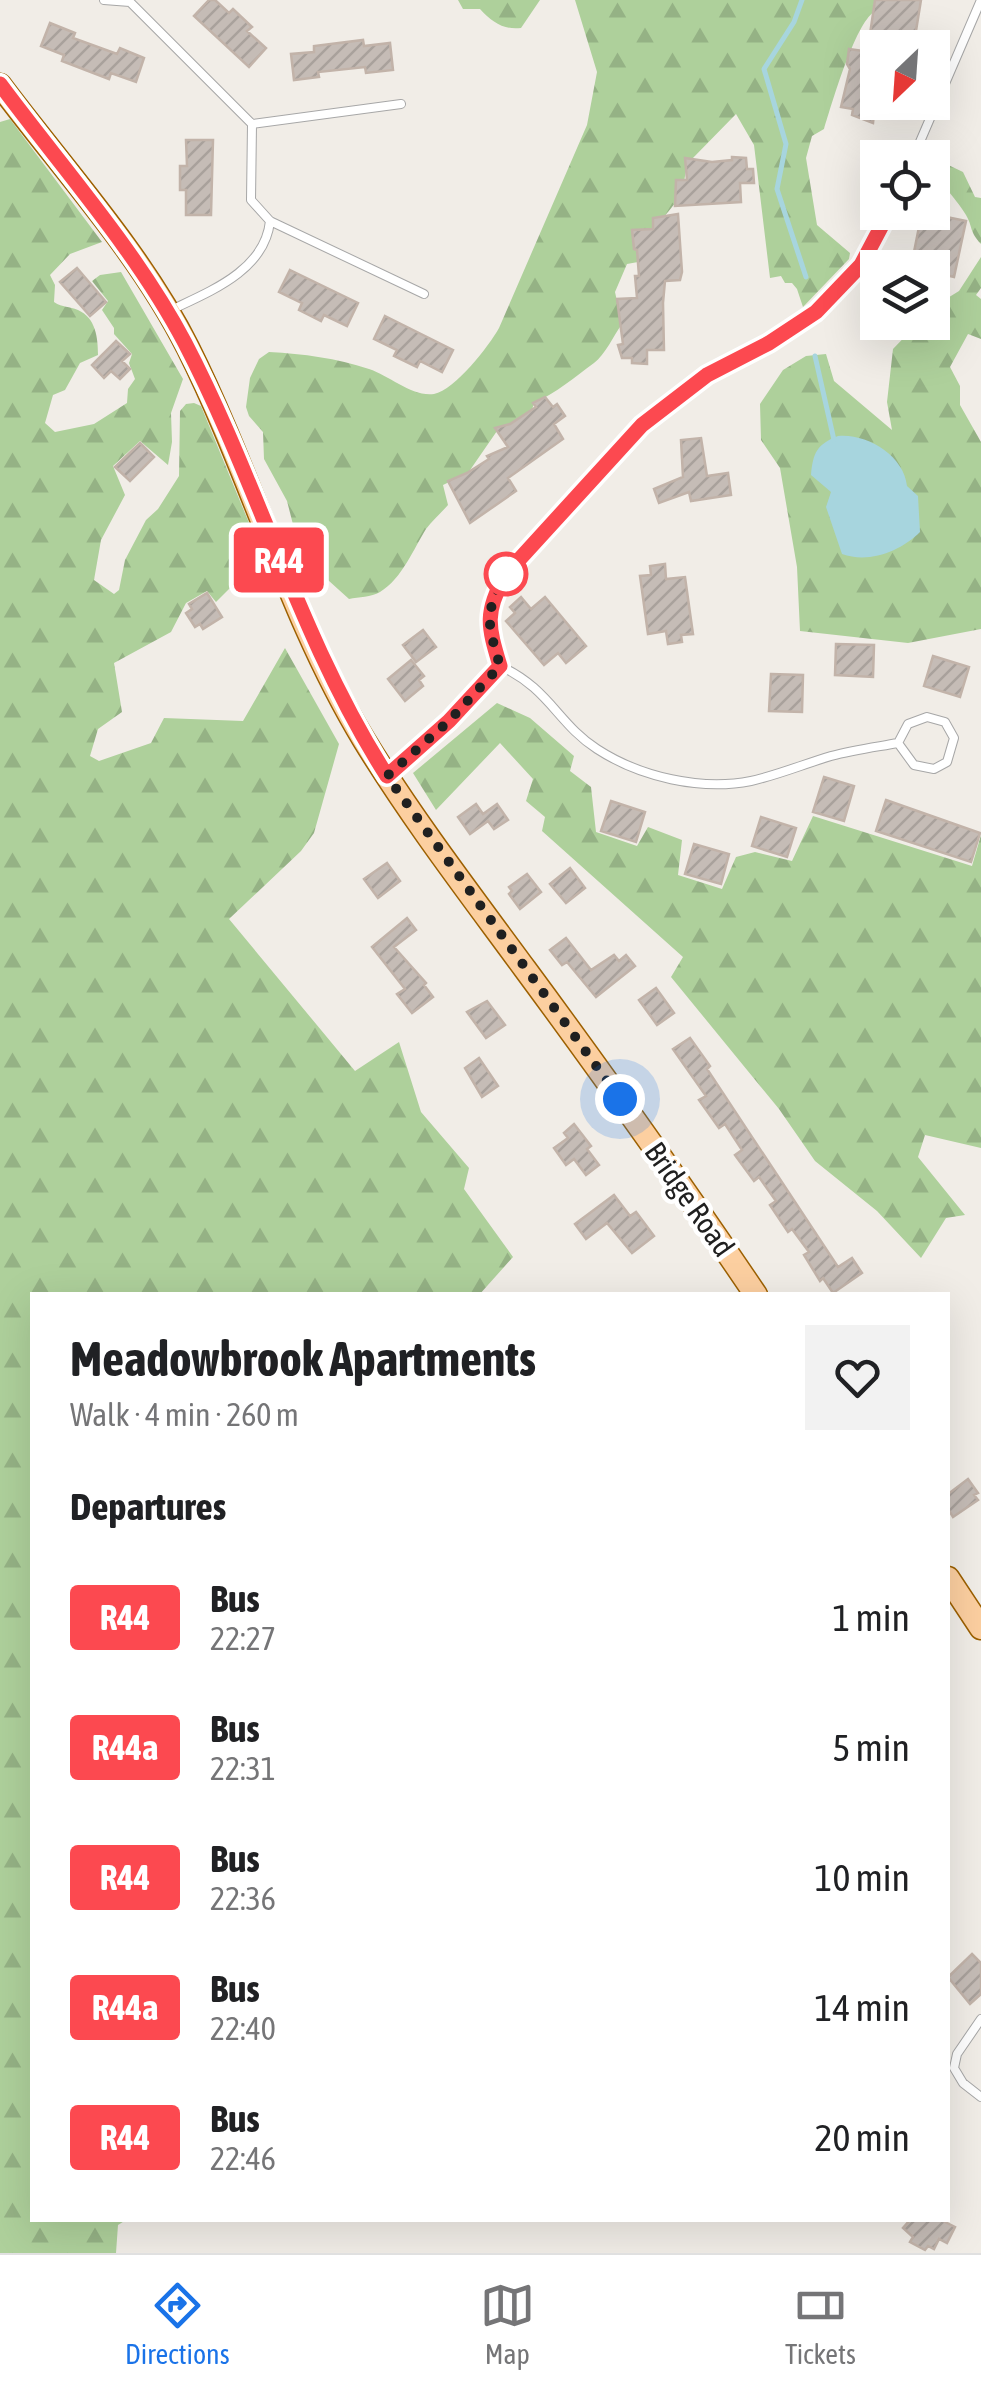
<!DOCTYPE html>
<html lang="en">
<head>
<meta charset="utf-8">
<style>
	body { margin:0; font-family:"Asap Condensed",sans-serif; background:#f2f2f2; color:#202124; height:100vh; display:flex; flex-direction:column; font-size:38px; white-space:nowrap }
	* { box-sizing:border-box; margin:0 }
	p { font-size:32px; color:#757577 }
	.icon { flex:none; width:55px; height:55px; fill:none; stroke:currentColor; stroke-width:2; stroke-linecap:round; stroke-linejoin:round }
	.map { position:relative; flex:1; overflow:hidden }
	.details { position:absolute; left:30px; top:1292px; width:920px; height:930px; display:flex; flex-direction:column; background:#fff; border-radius:0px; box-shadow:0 10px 40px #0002 }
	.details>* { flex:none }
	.badge { padding:0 20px; border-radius:8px; font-size:35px; line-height:65px }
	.needle { width:65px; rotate:205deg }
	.fabs { position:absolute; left:860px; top:30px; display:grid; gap:20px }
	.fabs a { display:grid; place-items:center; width:90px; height:90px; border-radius:0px; background:#fff; box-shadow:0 10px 40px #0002; font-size:50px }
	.you { position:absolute; width:50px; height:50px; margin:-25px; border:8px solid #fff; border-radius:50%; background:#1a73e8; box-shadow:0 0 0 15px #1a73e833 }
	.map>.badge { position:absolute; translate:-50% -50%; box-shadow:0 0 0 5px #fff }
	h2 { padding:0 40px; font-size:38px; line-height:90px }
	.round { display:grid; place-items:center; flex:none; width:105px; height:105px; border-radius:0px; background:#f2f2f2 }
	.head { display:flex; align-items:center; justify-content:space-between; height:170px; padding:0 40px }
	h1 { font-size:48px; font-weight:700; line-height:75px }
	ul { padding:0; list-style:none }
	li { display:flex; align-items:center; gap:30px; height:130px; padding:0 40px }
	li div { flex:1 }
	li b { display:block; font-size:38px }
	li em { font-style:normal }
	li .badge { min-width:110px; font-weight:700; text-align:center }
	.menu { display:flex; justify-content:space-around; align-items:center; height:140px; border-top:2px solid #e0e0e0; background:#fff; font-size:28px; color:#757577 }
	.menu a { display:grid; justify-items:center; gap:5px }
	.menu .current { color:#1a73e8 }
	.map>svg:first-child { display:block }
	.forest { fill:url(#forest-firs) }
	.water { fill:#a7d5de }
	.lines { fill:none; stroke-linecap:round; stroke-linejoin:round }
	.stream { stroke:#a7d5de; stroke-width:5 }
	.building { fill:url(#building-hatch); stroke:#c2b3a9; stroke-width:2.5 }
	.service-casing { stroke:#a7a7a7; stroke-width:10 }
	.primary-casing { stroke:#9c6000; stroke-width:25 }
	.service { stroke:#fff; stroke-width:8 }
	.primary { stroke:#fccfa0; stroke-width:22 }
	.line-casing { stroke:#fff; stroke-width:22 }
	.line { stroke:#fc4950; stroke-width:15 }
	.walk { stroke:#202020; stroke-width:10; stroke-dasharray:0 18 }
	.stop-dot { fill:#fff; stroke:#fc4950; stroke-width:5 }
	.labels { text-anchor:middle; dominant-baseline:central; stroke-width:9; stroke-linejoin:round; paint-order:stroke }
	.street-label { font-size:30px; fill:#202020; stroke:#fff }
</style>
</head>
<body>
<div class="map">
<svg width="981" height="2253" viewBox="0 0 981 2253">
	<defs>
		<pattern id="forest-firs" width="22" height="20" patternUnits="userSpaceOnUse" patternTransform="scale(2.5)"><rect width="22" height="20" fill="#aed09b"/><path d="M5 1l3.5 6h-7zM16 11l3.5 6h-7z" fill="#95b285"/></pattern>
		<pattern id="building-hatch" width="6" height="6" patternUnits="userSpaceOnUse" patternTransform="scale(2.5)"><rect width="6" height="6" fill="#c5bcb6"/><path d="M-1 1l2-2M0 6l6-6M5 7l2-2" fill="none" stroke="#a9a19c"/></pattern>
	</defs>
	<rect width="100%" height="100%" fill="#f1ede7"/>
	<path class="forest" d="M458 0H540L521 28C503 30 492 22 480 9H463Z
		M575 0H875L874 12C855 24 832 103 824 129L812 136 806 158 817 225 850 253 849 259 803 307 797 289 792 283H785L781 276 770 278 754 145 736 114 692 159 686 158C686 195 677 202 653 229L633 230 638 262 627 264 615 292 622 324C614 335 605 355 594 363 575 377 556 393 534 403L532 410 510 424 495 428 497 431 468 473 443 485 448 505C441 513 432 521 426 529 414 548 402 579 380 592 371 597 359 597 349 599L308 562 298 544 287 501 264 459 263 432 249 416 246 407 250 378 259 359 269 352C304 354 336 358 369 369 390 376 412 397 434 394 455 390 489 346 499 328L587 125 597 72Z
		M10 119 102 242 70 254 50 275 55 285 54 302C63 308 69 306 78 310 96 318 98 338 98 355L80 363 65 390 53 395 45 423 55 432 94 424 127 403 128 389 135 379 129 363 132 354 114 334V328L102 310 108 301 92 281 100 275 121 272 183 379 171 413 172 442 168 465 140 441 113 466 125 495 101 540 94 580 114 594 119 590 125 560 146 520 158 509 179 476 180 411 186 404 194 403 201 406 256 540 246 572 216 602 207 591 186 603 171 632 114 663 122 712 98 729 90 756 99 761 151 743 164 718 243 721 285 648 339 744 314 833 301 851 229 919 355 1071 399 1042 421 1112 469 1168 464 1189 513 1257 479 1295H32V2220H126L118 2225 116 2253H0V122Z
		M942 162 963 172 975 197 981 198V244C969 231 973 227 966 215 952 191 941 192 942 162Z
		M981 257V288L976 295 981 299V339L968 334 950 367 960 386V405L981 442V629L908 643 800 631 797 567 780 468 761 440 760 404 783 370 806 356 826 354 834 381 892 430 887 402 893 349 918 323 932 322 933 307 959 291Z
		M497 703 530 718 574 756 570 771 591 787 596 832 637 846 648 827 682 840 678 875 722 889 736 857 755 852 792 861 813 816 972 866 981 835V1148L925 1135 918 1157 965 1215 946 1218 921 1258 877 1211 815 1161 779 1109 671 977 683 957 542 831 545 817 526 801 533 779 500 743 436 810 413 773Z"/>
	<path class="water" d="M838 436C866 433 904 455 907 486L918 496 920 532C901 551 869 564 842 554L826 507 831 492 811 475C813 453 817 444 838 436Z"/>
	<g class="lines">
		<path class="stream" d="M802 0 794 22 764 69 786 144 777 189 806 277
			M815 356 834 440"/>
	</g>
	<path class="building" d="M209 0H215L229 13 233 9 252 27 247 31 266 48 249 67 194 16Z
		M875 0H921L914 43 896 40 895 48H868Z
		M50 23 75 33 73 38 117 54 120 48 144 58 136 82 111 73 109 79 62 61 64 55 41 46Z
		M363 40 364 46 390 43 393 70 366 73 365 67 318 72 319 77 294 80 291 54 314 52V46Z
		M849 49 878 53V106L875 105 873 123 852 115 853 109 841 107 850 69 847 64Z
		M186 140H213L211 215H186V190H180V166H187Z
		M732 157 746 158 747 169H753L754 183H740L741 202 675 206 676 180H687L685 158 712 162 732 160Z
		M922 212 966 221 954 277 932 272 930 266 912 262Z
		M678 214 682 272 680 280 665 281 663 303 664 350H647V364L632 363V358H622L618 345 623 344 617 299 637 298 635 276H639L637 250 634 249 632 230 653 229V218Z
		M77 268 106 302 90 316 60 282Z
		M290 270 358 303 347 326 324 315 321 321 299 310 302 303 279 292Z
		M385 316 453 350 442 372 420 361 417 367 394 356 397 350 374 339Z
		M116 341 130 354 122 361 130 369 120 379 111 371 104 378 92 365Z
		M545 397 553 407 557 404 565 416 554 424 563 439 508 478 516 491 470 523 448 481 467 473 489 459 487 456 508 447 495 428 510 424 536 407 533 403Z
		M701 438 707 476 728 473 731 495 691 501 689 492 659 503 654 489 683 477 681 440Z
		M140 443 154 457 130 481 115 467Z
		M665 564 666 579 685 577 693 634 681 635 682 642 668 644 666 631 648 634 640 576 651 575 650 566Z
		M207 593 222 617 203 629 200 624 195 627 186 613 192 609 189 604Z
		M521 597 531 609 545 597 586 646 566 663 558 653 544 665 506 621 515 613 510 607Z
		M423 630 436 647 416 662 403 645Z
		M836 644 874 645 873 677 835 675Z
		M933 656 969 667 960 697 924 686Z
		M411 660 424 676 419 680 423 686 405 701 388 679Z
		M771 674 803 675 802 712 769 711Z
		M824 777 854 786 844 821 813 812Z
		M886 800 980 833 971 862 876 831Z
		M611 801 645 812 636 842 601 831Z
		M476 804 483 814 497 804 508 820 494 829 488 821 470 834 458 817Z
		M761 817 796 828 787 857 752 846Z
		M694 844 729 854 721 884 685 874Z
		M387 863 400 881 378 898 364 879Z
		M570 868 585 888 566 903 550 884Z
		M527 874 541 892 520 909 509 894 512 891 509 887Z
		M407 918 416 930 394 947 426 983 424 985 433 997 412 1013 397 994 405 989 372 947Z
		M566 938 591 970 614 955 619 961 626 955 635 966 596 997 567 962 562 965 550 950Z
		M656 988 674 1013 657 1025 639 1000Z
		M487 1001 505 1025 486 1038 467 1012Z
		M690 1038 710 1066 707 1069 838 1267 852 1258 862 1273 833 1293 823 1278 820 1281 804 1255 809 1252 792 1229 788 1232 770 1205 776 1201 759 1177 754 1181 735 1155 742 1150 725 1124 719 1128 699 1100 706 1096 673 1049Z
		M479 1058 498 1086 482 1097 465 1068Z
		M574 1124 591 1146 587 1149 599 1165 586 1175 574 1159 566 1165 554 1148 568 1138 564 1133Z
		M614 1195 630 1216 636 1212 654 1236 632 1253 607 1223 586 1239 575 1224Z
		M968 1479 978 1493 974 1495 978 1500 953 1517 948 1509V1494Z
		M972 1954 981 1963V1994L970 2004 948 1977Z
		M910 2220H941L955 2227 947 2243 939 2239 934 2249 928 2246 925 2250 910 2242 913 2237 903 2228Z"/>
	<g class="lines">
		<g class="service-casing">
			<path id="service" d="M104 0 130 2 252 124 401 104
				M252 124 251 200 270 221 424 294
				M913 158 981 0
				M171 310C211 291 265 270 270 221
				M500 666C549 688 558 724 597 749 640 777 701 791 751 781 778 775 804 764 831 756 853 750 876 747 898 743L914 765 934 769 947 762 954 738 945 722 927 717 908 724 898 743
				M390 773 449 721 500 666C488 623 483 615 506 574L642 425 707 375 769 343 816 312 861 265 889 212
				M981 2019 957 2054 954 2068 963 2083 981 2097"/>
		</g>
		<g class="primary-casing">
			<path id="primary" d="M0 85C63 169 141 254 188 348 252 476 290 618 364 740 413 820 470 894 525 969 604 1076 681 1184 756 1295
				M948 1578 981 1628"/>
		</g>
		<use href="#service" class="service"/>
		<use href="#primary" class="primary"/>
	</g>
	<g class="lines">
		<g class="line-casing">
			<path id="line" d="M0 84C63 169 136 250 185 343 259 485 300 640 387 776L449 721 500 666C488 626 484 612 506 574L642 425 707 375 769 343 816 312 861 265 889 212"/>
		</g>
		<use href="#line" class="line"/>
		<path class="walk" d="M506 574C483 614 488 624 500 666L449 721 387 776 620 1099"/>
	</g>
	<circle class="stop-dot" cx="506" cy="574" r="20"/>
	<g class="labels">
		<g class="street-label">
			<text transform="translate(690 1199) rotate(55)">Bridge Road</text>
		</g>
	</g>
</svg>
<div class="fabs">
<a><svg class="needle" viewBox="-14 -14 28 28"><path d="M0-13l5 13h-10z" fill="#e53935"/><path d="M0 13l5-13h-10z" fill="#757577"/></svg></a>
<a><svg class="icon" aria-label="locate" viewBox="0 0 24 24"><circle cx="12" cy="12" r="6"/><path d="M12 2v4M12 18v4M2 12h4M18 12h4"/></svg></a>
<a><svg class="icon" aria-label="layers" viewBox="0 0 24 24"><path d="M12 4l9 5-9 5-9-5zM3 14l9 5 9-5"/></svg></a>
</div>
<div class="you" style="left:620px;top:1099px"></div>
<b class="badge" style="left:279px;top:560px;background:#fc4950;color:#fff">R44</b>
<section class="details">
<div class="head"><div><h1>Meadowbrook Apartments</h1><p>Walk · 4 min · 260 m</p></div><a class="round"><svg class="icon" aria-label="heart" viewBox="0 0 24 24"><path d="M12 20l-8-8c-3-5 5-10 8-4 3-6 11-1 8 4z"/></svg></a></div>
<h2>Departures</h2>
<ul>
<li><span class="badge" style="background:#fc4950;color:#fff">R44</span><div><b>Bus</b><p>22:27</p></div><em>1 min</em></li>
<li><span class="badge" style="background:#fc4950;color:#fff">R44a</span><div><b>Bus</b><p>22:31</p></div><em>5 min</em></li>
<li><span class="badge" style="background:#fc4950;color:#fff">R44</span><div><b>Bus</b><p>22:36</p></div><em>10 min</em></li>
<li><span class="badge" style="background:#fc4950;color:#fff">R44a</span><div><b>Bus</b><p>22:40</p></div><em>14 min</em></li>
<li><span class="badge" style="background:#fc4950;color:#fff">R44</span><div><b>Bus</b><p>22:46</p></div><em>20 min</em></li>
</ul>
</section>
</div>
<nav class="menu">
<a class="current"><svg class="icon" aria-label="directions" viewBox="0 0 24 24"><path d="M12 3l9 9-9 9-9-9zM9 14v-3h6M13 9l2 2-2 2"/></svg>Directions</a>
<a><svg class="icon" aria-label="map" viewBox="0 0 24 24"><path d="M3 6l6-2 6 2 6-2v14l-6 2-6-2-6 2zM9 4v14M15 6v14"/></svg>Map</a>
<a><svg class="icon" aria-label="tickets" viewBox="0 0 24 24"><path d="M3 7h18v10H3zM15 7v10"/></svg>Tickets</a>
</nav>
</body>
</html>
